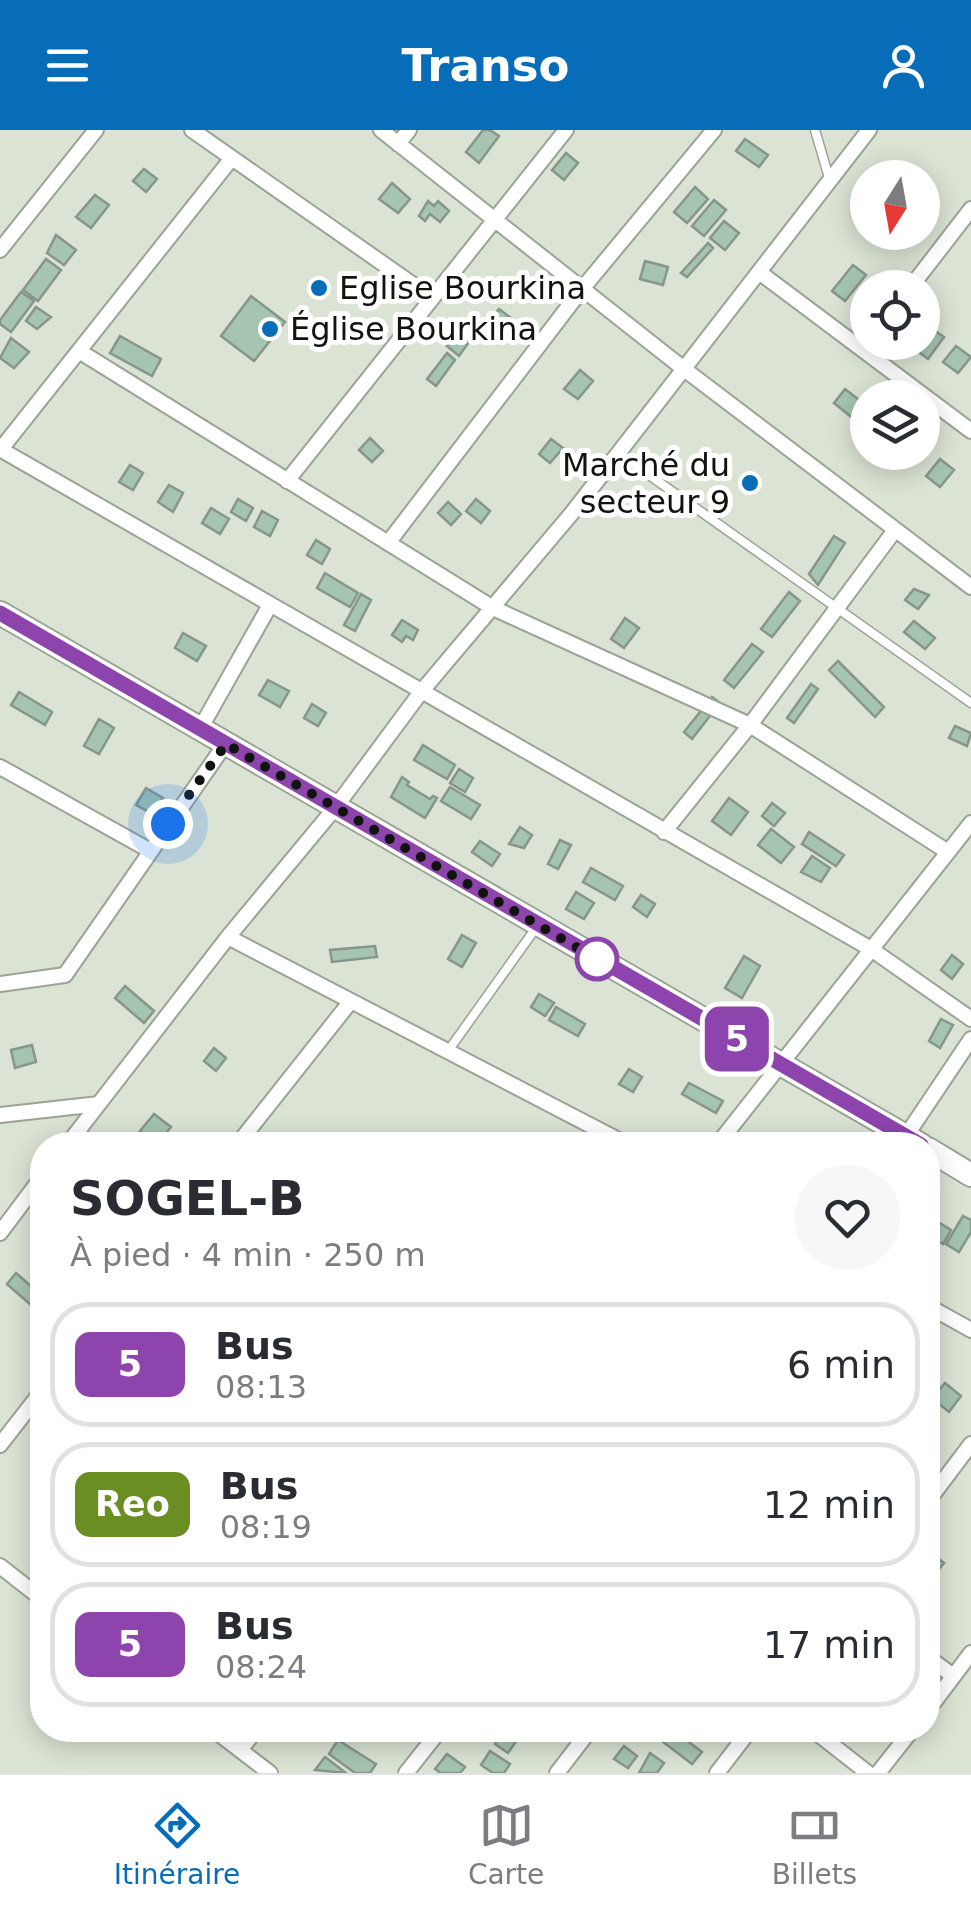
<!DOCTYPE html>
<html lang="fr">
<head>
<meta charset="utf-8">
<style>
	body { margin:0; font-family:"DejaVu Sans",sans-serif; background:#f7f7f7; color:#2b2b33; height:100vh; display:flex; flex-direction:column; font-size:38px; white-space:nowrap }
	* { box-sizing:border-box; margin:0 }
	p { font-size:32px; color:#7c7c81 }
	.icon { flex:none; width:55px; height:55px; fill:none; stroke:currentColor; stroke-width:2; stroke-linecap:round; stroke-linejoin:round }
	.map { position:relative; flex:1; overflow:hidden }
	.details { position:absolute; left:30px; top:1002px; width:910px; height:610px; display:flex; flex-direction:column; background:#fff; border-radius:40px; box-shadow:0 5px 25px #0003 }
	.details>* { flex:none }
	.badge { padding:0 20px; border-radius:15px; font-size:35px; line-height:65px }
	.needle { width:65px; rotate:191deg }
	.fabs { position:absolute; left:850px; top:30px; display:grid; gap:20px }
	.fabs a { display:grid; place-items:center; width:90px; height:90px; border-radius:50%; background:#fff; box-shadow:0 5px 25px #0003; font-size:50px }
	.you { position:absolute; width:50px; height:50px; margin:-25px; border:8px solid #fff; border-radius:50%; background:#1a73e8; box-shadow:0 0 0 15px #1a73e833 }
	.map>.badge { position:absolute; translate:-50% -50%; box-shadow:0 0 0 5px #fff }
	.round { display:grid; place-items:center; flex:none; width:105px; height:105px; border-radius:52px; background:#f7f7f7 }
	.summary { display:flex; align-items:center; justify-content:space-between; height:170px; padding:0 40px }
	h1 { font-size:48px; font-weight:700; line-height:75px }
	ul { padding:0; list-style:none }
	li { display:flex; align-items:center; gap:30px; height:125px; margin:0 20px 15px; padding:0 20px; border:5px solid #e1e1e2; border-radius:40px }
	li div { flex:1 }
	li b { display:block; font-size:38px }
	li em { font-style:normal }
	li .badge { min-width:110px; font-weight:700; text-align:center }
	header { display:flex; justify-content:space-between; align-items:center; height:130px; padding:0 40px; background:#076db9; color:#fff; font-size:45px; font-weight:700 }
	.tab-bar { display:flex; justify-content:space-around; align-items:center; height:140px; border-top:2px solid #e1e1e2; background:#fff; font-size:28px; color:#7c7c81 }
	.tab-bar a { display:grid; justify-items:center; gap:5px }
	.tab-bar .current { color:#076db9 }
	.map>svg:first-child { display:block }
	.building { fill:#a5c5b0; stroke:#87958b; stroke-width:2.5 }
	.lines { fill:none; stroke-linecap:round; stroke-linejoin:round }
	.service-casing { stroke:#9ba395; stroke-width:11 }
	.minor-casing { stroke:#9ba395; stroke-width:18 }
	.primary-casing { stroke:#9ba395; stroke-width:26 }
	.service { stroke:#fff; stroke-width:8 }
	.minor { stroke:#fff; stroke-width:14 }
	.primary { stroke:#fff; stroke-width:22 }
	.line-casing { stroke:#fff; stroke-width:22 }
	.line { stroke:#8e44ad; stroke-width:15 }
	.walk { stroke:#10130e; stroke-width:10; stroke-dasharray:0 18 }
	.poi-dot { fill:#076db9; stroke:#fff; stroke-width:4 }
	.stop-dot { fill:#fff; stroke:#8e44ad; stroke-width:5 }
	.labels { text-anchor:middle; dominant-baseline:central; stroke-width:10; stroke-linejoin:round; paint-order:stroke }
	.poi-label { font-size:32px; fill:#10130e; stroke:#fff; text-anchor:start }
</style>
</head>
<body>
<header><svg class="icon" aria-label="menu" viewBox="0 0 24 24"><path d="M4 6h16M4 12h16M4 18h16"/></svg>Transo<svg class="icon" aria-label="person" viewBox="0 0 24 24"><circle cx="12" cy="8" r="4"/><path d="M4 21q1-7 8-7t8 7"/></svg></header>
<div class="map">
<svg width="971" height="1643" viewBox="0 0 971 1643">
	<rect width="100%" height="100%" fill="#dae3d4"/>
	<path class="building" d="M483 0H490L499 6 479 33 466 22Z
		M745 9 768 25 759 37 736 21Z
		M566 23 578 33 564 50 552 40Z
		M144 39 157 49 146 62 133 51Z
		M392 53 410 69 398 83 379 69Z
		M695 57 708 69 687 93 674 82Z
		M95 65 109 75 91 98 76 87Z
		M714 70 726 80 704 106 692 96Z
		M428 71 434 76 438 71 449 81 440 92 430 84 425 91 419 86Z
		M724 91 739 103 725 120 710 108Z
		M56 105 76 120 64 135 47 123Z
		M708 113 713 118 687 147 681 143Z
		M46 129 61 140 38 171 23 160Z
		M645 131 668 137 663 155 640 149Z
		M853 135 866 145 845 171 832 161Z
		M21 162 34 171 11 202 0 194V190Z
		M251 166 285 192 254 231 221 206Z
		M36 177 51 187 37 199 26 191Z
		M499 179 511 188 495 208 483 199Z
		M931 198 944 207 928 229 915 219Z
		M458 203 469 212 459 226 447 216Z
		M120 206 161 229 152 246 110 223Z
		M11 208 29 222 14 238 0 228Z
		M956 216 971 227 958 243 943 232Z
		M447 223 455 230 436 256 427 249Z
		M580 240 593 251 578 269 564 259Z
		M845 259 868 277 866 299 834 273Z
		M370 308 383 321 372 332 359 320Z
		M551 309 563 318 550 333 539 324Z
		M940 329 954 340 940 357 926 346Z
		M130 335 143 343 133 360 119 352Z
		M169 355 183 363 173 382 158 372Z
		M238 369 253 378 246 391 231 382Z
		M476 369 490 381 481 393 466 381Z
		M448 372 461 384 451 395 438 383Z
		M211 378 229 389 220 404 202 393Z
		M262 381 278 390 270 406 254 397Z
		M834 406 845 413 818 455 809 444Z
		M316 410 330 419 322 434 307 425Z
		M325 443 358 463 350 477 317 458Z
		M914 459 929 465 918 479 905 470Z
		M789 462 800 471 772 507 761 499Z
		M361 464 371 470 355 501 344 495Z
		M625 488 639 498 624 518 611 509Z
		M402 490 418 500 413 510 406 506 402 512 392 505Z
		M914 491 935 508 925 519 904 502Z
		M183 503 206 516 197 531 175 518Z
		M752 514 763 522 734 558 724 550Z
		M838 531 884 577 875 587 829 540Z
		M268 550 289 561 280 577 259 565Z
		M811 554 818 559 794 593 787 588Z
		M19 562 52 582 45 595 11 575Z
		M712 567 720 573 692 609 684 602Z
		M312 574 326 583 318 596 304 588Z
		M99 589 114 598 99 624 84 616Z
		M955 596 971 603 967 616 949 608Z
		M423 615 455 635 447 649 414 630Z
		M459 639 473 648 465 662 450 653Z
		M402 647 409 652 407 655 430 669 433 666 437 668 425 688 391 667Z
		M450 657 480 675 471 689 441 671Z
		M146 658 163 668 153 684 136 675Z
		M729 668 748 682 731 705 712 691Z
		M772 673 785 683 774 696 762 686Z
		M520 697 532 705 524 718 509 714Z
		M771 699 794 717 781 733 758 715Z
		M809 702 844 725 836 736 802 714Z
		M560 710 571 715 558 739 548 734Z
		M480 711 500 724 492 736 472 722Z
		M812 726 830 738 821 752 801 742Z
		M591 738 623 756 615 770 583 752Z
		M576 762 594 773 584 789 566 779Z
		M641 765 655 774 647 787 633 777Z
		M462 805 476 813 462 837 448 829Z
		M375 816 377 827 332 832 330 820Z
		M952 825 963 834 952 849 941 840Z
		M744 826 760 836 742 868 725 858Z
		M125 856 154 881 144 893 115 868Z
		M539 864 554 873 545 886 531 877Z
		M556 877 585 894 578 906 549 890Z
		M941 889 953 895 940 918 929 911Z
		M32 915 36 932 15 938 11 920Z
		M214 918 226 928 216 941 204 931Z
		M629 939 642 947 633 962 619 954Z
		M689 953 723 971 716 983 682 964Z
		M154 984 171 997 157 1014 140 1001Z
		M928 1086 951 1100 943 1114 928 1105Z
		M963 1086 971 1090V1102L959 1122 946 1114Z
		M16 1143 41 1165 32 1176 7 1154Z
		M945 1253 961 1266 949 1282 932 1268Z
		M930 1422 944 1433 928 1453V1425Z
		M664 1600H673L702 1622 692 1634 658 1608Z
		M504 1601 517 1610 508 1623 495 1614Z
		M338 1610 376 1634 370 1643H355L329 1624Z
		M624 1616 637 1626 628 1638 614 1629Z
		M490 1621 510 1634 504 1643H493L481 1635Z
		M650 1623 664 1633 657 1643H639Z
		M447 1624 465 1637 460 1643H441L435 1639Z
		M325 1627 346 1643 315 1640Z"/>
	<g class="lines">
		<g class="service-casing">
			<path id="service" d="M815 0 830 51
				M618 323 971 573
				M448 921 538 795"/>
		</g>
		<g class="minor-casing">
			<path id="minor" d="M192 0 432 168
				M381 0 684 239 971 457
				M398 14 409 0
				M0 120 96 0
				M759 142 971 301
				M910 158 971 79
				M79 221 493 478 750 595 948 722
				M0 319 871 819 971 889
				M1 319 232 28
				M287 351 566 0
				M388 413 582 159 714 0
				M200 599 270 475
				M0 637 149 720
				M664 702 750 595 895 400
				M228 807 628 1015
				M0 854 65 845 226 613
				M0 985 99 974
				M77 1003 92 1015
				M906 1006 971 909
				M67 1015 228 807 335 678 421 562 572 383 869 0
				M237 1015 351 871
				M717 1015 971 693
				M0 1103 42 1047
				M928 1176 971 1200
				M0 1315 42 1261
				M928 1371 971 1314
				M0 1436 42 1469
				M928 1527 953 1546
				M928 1580 971 1523
				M214 1600 270 1643
				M813 1600 868 1643
				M240 1620 256 1600
				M406 1643 440 1600
				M557 1643 590 1600
				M717 1643 750 1600
				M878 1643 912 1600"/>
		</g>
		<g class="primary-casing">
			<path id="primary" d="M0 483 921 1015
				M928 1019 971 1045"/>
		</g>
		<use href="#service" class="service"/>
		<use href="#minor" class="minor"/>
		<use href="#primary" class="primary"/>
	</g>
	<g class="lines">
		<g class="line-casing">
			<path id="line" d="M0 483 921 1015"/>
		</g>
		<use href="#line" class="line"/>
		<path class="walk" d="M168 694 226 614 602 832 597 829"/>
	</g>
	<g class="poi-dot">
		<circle cx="319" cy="158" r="10"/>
		<circle cx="270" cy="199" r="10"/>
		<circle cx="750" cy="353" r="10"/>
	</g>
	<circle class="stop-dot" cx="597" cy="829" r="20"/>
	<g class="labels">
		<g class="poi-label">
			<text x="339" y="158">Eglise Bourkina</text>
			<text x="290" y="199">Église Bourkina</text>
			<text x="730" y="335" text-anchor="end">Marché du<tspan x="730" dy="37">secteur 9</tspan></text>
		</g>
	</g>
</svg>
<div class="fabs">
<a><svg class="needle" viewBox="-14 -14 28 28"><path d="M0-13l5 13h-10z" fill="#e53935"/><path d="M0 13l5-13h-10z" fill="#7c7c81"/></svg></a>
<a><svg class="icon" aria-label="locate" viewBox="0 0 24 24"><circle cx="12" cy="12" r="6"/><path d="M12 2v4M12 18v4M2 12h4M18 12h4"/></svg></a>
<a><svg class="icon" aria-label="layers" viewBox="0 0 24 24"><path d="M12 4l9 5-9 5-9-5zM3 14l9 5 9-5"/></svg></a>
</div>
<div class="you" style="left:168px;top:694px"></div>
<b class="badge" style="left:737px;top:909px;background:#8e44ad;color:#fff">5</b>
<section class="details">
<div class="summary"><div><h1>SOGEL-B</h1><p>À pied · 4 min · 250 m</p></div><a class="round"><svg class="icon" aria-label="heart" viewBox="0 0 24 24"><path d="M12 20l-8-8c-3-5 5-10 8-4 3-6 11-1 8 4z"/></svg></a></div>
<ul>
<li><span class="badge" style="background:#8e44ad;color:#fff">5</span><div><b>Bus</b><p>08:13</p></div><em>6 min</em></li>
<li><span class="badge" style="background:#6b8e23;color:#fff">Reo</span><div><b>Bus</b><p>08:19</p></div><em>12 min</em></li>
<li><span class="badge" style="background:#8e44ad;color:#fff">5</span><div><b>Bus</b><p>08:24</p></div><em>17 min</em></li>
</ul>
</section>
</div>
<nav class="tab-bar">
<a class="current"><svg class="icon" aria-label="directions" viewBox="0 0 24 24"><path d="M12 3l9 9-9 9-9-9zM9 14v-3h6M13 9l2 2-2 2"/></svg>Itinéraire</a>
<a><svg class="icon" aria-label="map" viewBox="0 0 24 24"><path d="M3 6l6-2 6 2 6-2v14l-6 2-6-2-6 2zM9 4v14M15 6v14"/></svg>Carte</a>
<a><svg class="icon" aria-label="tickets" viewBox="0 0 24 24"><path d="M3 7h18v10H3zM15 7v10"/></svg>Billets</a>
</nav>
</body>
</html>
